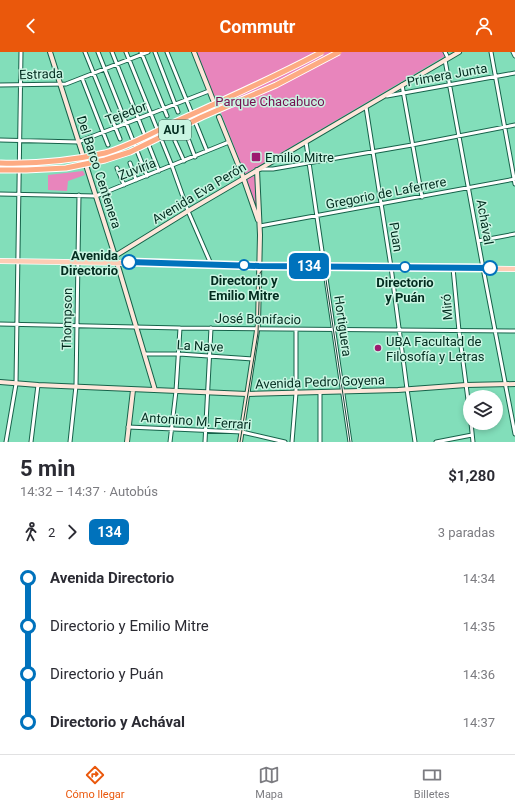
<!DOCTYPE html>
<html lang="es">
<head>
<meta charset="utf-8">
<style>
	body { margin:0; font-family:Roboto,sans-serif; background:#f7f7f7; color:#2b2b33; height:100vh; display:flex; flex-direction:column; font-size:15px; white-space:nowrap }
	* { box-sizing:border-box; margin:0 }
	p { font-size:13px; color:#7c7c81 }
	.icon { flex:none; width:22px; height:22px; fill:none; stroke:currentColor; stroke-width:2; stroke-linecap:round; stroke-linejoin:round }
	.map { position:relative; height:390px; overflow:hidden }
	.drawer { display:flex; flex-direction:column; background:#fff; flex:1 }
	.drawer>* { flex:none }
	.badge { padding:0 8px; border-radius:6px; font-size:14px; line-height:26px }
	.fabs { position:absolute; left:463px; top:338px; display:grid; gap:8px }
	.fabs a { display:grid; place-items:center; width:40px; height:40px; border-radius:50%; background:#fff; box-shadow:0 2px 6px #0003; font-size:20px }
	.map>.badge { position:absolute; translate:-50% -50%; box-shadow:0 0 0 2px #fff }
	.legs { display:flex; align-items:center; gap:6px; height:44px; padding:0 20px; font-size:13px }
	.legs p { margin-inline-start:auto }
	.summary { display:flex; align-items:center; justify-content:space-between; height:68px; padding:0 20px }
	h1 { font-size:22px; font-weight:700; line-height:30px }
	ul { padding:0 20px; list-style:none }
	li { display:flex; align-items:center; gap:14px; height:48px; font-size:15px }
	li i { display:grid; place-items:center; width:6px; height:100%; margin:0 5px; background:currentColor }
	li i::after { content:''; width:10px; height:10px; margin:-5px; border:3px solid; border-radius:50%; background:#fff }
	li p { margin-inline-start:auto }
	li:first-child i { background:linear-gradient(#0000 50%,currentColor 0) }
	li:last-child i { background:linear-gradient(currentColor 50%,#0000 0) }
	header { display:flex; justify-content:space-between; align-items:center; height:52px; padding:0 20px; background:#ea580c; color:#fff; font-size:18px; font-weight:700 }
	.dock { display:flex; justify-content:space-around; align-items:center; height:56px; border-top:1px solid #e1e1e2; background:#fff; font-size:11px; color:#7c7c81 }
	.dock a { display:grid; justify-items:center; gap:2px }
	.dock .on { color:#ea580c }
	.map>svg:first-child { display:block }
	.green { fill:#e885bc }
	.lines { fill:none; stroke-linecap:round; stroke-linejoin:round }
	.street-casing { stroke:#16624a; stroke-width:5 }
	.secondary-casing { stroke:#16624a; stroke-width:6 }
	.primary-casing { stroke:#fff; stroke-width:6 }
	.street { stroke:#fff; stroke-width:3 }
	.secondary { stroke:#fee6da; stroke-width:4 }
	.primary { stroke:#fecdb5; stroke-width:4.5 }
	.tram { stroke:#124232; stroke-width:1 }
	.highway-bridge-casing { stroke:#fff; stroke-width:7; stroke-linecap:butt }
	.highway-bridge { stroke:#fdab83; stroke-width:5 }
	.line-1-casing { stroke:#fff; stroke-width:9 }
	.line-1 { stroke:#0072bc; stroke-width:6 }
	.poi-dot { fill:#9c1b6f; stroke:#c9f5e2; stroke-width:1.5 }
	.stop-1-dot { fill:#fff; stroke:#0072bc; stroke-width:2 }
	.labels { text-anchor:middle; dominant-baseline:central; stroke-width:3; stroke-linejoin:round; paint-order:stroke }
	.shield { fill:#c9f5e2; stroke:#3e685a; stroke-width:1 }
	.shield-label { font-size:12px; font-weight:bold; fill:#022c1f }
	.street-label { font-size:13px; fill:#022c1f; stroke:#c9f5e2 }
	.park-label { font-size:13px; fill:#741051; stroke:#c9f5e2 }
	.poi-label { font-size:13px; fill:#022c1f; stroke:#c9f5e2; text-anchor:start }
	.stop-label { font-size:13px; font-weight:bold; fill:#022c1f; stroke:#c9f5e2 }
</style>
</head>
<body>
<header><svg class="icon" aria-label="back" viewBox="0 0 24 24"><path d="M15 5l-7 7 7 7"/></svg>Commutr<svg class="icon" aria-label="person" viewBox="0 0 24 24"><circle cx="12" cy="8" r="4"/><path d="M4 21q1-7 8-7t8 7"/></svg></header>
<div class="map">
<svg width="515" height="390" viewBox="0 0 515 390">
	<rect width="100%" height="100%" fill="#82deba"/>
	<path class="green" d="M197 0H443L445 4 245 122Z
		M83 119 85 123 68 129 67 139 48 138V123Z
		M254 124 256 127 258 169 247 129 248 126Z"/>
	<g class="lines">
		<g class="street-casing">
			<path id="street" d="M85 0 120 87
				M98 0 147 124
				M112 0 159 119
				M126 0 172 114 188 159 211 212
				M141 0 167 64
				M155 0 178 60
				M167 0 207 99
				M445 0 448 6
				M491 0 515 132
				M513 0 515 4
				M445 8 483 216 515 382
				M82 26 108 93
				M0 33 66 32 148 0
				M402 33 422 145
				M387 44 515 21
				M366 55 391 215 407 337 415 390
				M187 84 195 105
				M0 88 78 90 209 39
				M175 89 184 109
				M306 90 350 390
				M130 111 136 128
				M117 116 124 133
				M260 117H273L412 93 515 73
				M0 142 96 144 229 90
				M260 174 515 127
				M478 189 515 182
				M453 216 459 279 470 363
				M0 272 180 276 515 279
				M145 302H179L253 307
				M320 341V390
				M471 371 473 390
				M128 375 242 380 285 390
				M6 390 16 332 21 0
				M31 390 38 333
				M70 390 76 334 79 143
				M170 390 176 339 180 276
				M205 390 211 276
				M292 390 296 341V278
				M436 390 472 383"/>
		</g>
		<g class="secondary-casing">
			<path id="secondary" d="M50 0 115 204 155 338
				M194 0 213 48
				M219 65 242 122 258 168
				M115 204 188 159 459 0
				M0 330 38 333 247 342 398 338 466 333 515 332
				M127 390 133 338
				M240 390 258 272 260 183 257 118"/>
		</g>
		<g class="primary-casing">
			<path id="primary" d="M0 209 515 217"/>
		</g>
		<use href="#street" class="street"/>
		<use href="#secondary" class="secondary"/>
		<use href="#primary" class="primary"/>
		<path class="tram" d="M240 390 258 281 260 221 265 214C275 212 313 212 321 216 323 217 323 218 325 221L350 390"/>
		<g class="highway-bridge-casing">
			<path id="highway-bridge" d="M0 111C36 112 70 109 105 101 130 94 154 80 177 69 226 47 275 25 322 0
				M0 118H26L66 116 105 108 130 100 202 65 276 33 339 0"/>
		</g>
		<use href="#highway-bridge" class="highway-bridge"/>
	</g>
	<g class="lines">
		<g class="line-1-casing">
			<path id="line-1" d="M129 210 259 214 490 216"/>
		</g>
		<use href="#line-1" class="line-1"/>
	</g>
	<g class="poi-dot">
		<rect x="251" y="100" width="10" height="10" rx="2"/>
		<circle cx="378" cy="296" r="4"/>
	</g>
	<g class="stop-1-dot">
		<circle cx="129" cy="210" r="7"/>
		<circle cx="244" cy="213" r="5"/>
		<circle cx="405" cy="215" r="5"/>
		<circle cx="490" cy="216" r="7"/>
	</g>
	<g class="labels">
		<rect class="shield" x="159" y="68" width="32" height="20" rx="3"/>
		<g class="shield-label">
			<text x="175" y="78">AU1</text>
		</g>
		<g class="street-label">
			<text transform="translate(41 22) rotate(-2)">Estrada</text>
			<text transform="translate(447 23) rotate(-10)">Primera Junta</text>
			<text transform="translate(126 61) rotate(-21)">Tejedor</text>
			<text transform="translate(137 117) rotate(-21)">Zuviría</text>
			<text transform="translate(99 120) rotate(72)">Del Barco Centenera</text>
			<text transform="translate(199 141) rotate(-31)">Avenida Eva Perón</text>
			<text transform="translate(386 141) rotate(-11)">Gregorio de Laferrere</text>
			<text transform="translate(485 170) rotate(80)">Achával</text>
			<text transform="translate(396 185) rotate(81)">Puan</text>
			<text transform="translate(447 255) rotate(-95)">Miró</text>
			<text transform="translate(67 267) rotate(-89)">Thompson</text>
			<text transform="translate(258 267) rotate(1)">José Bonifacio</text>
			<text transform="translate(343 274) rotate(82)">Hortiguera</text>
			<text transform="translate(200 294) rotate(3)">La Nave</text>
			<text transform="translate(320 330) rotate(-2)">Avenida Pedro Goyena</text>
			<text transform="translate(196 369) rotate(4)">Antonino M. Ferrari</text>
		</g>
		<g class="park-label">
			<text x="270" y="49">Parque Chacabuco</text>
		</g>
		<g class="poi-label">
			<text x="265" y="105">Emilio Mitre</text>
			<text x="386" y="289">UBA Facultad de<tspan x="386" dy="15">Filosofía y Letras</tspan></text>
		</g>
		<g class="stop-label">
			<text x="118" y="203" text-anchor="end">Avenida<tspan x="118" dy="15">Directorio</tspan></text>
			<text x="244" y="228">Directorio y<tspan x="244" dy="15">Emilio Mitre</tspan></text>
			<text x="405" y="230">Directorio<tspan x="405" dy="15">y Puán</tspan></text>
		</g>
	</g>
</svg>
<div class="fabs">
<a><svg class="icon" aria-label="layers" viewBox="0 0 24 24"><path d="M12 4l9 5-9 5-9-5zM3 14l9 5 9-5"/></svg></a>
</div>
<b class="badge" style="left:309px;top:214px;background:#0072bc;color:#fff">134</b>
</div>
<section class="drawer">
<div class="summary"><div><h1>5 min</h1><p>14:32 – 14:37 · Autobús</p></div><b>$1,280</b></div>
<div class="legs"><svg class="icon" aria-label="walk" viewBox="0 0 24 24"><circle cx="13" cy="4" r="2"/><path d="M13 8l-2 6 4 7M11 14l-3 7M7 12l3-4h3l4 4"/></svg>2<svg class="icon" aria-label="forward" viewBox="0 0 24 24"><path d="M9 5l7 7-7 7"/></svg><b class="badge" style="background:#0072bc;color:#fff">134</b><p>3 paradas</p></div>
<ul>
<li><i style="color:#0072bc"></i><b>Avenida Directorio</b><p>14:34</p></li>
<li><i style="color:#0072bc"></i><span>Directorio y Emilio Mitre</span><p>14:35</p></li>
<li><i style="color:#0072bc"></i><span>Directorio y Puán</span><p>14:36</p></li>
<li><i style="color:#0072bc"></i><b>Directorio y Achával</b><p>14:37</p></li>
</ul>
</section>
<nav class="dock">
<a class="on"><svg class="icon" aria-label="directions" viewBox="0 0 24 24"><path d="M12 3l9 9-9 9-9-9zM9 14v-3h6M13 9l2 2-2 2"/></svg>Cómo llegar</a>
<a><svg class="icon" aria-label="map" viewBox="0 0 24 24"><path d="M3 6l6-2 6 2 6-2v14l-6 2-6-2-6 2zM9 4v14M15 6v14"/></svg>Mapa</a>
<a><svg class="icon" aria-label="tickets" viewBox="0 0 24 24"><path d="M3 7h18v10H3zM15 7v10"/></svg>Billetes</a>
</nav>
</body>
</html>
